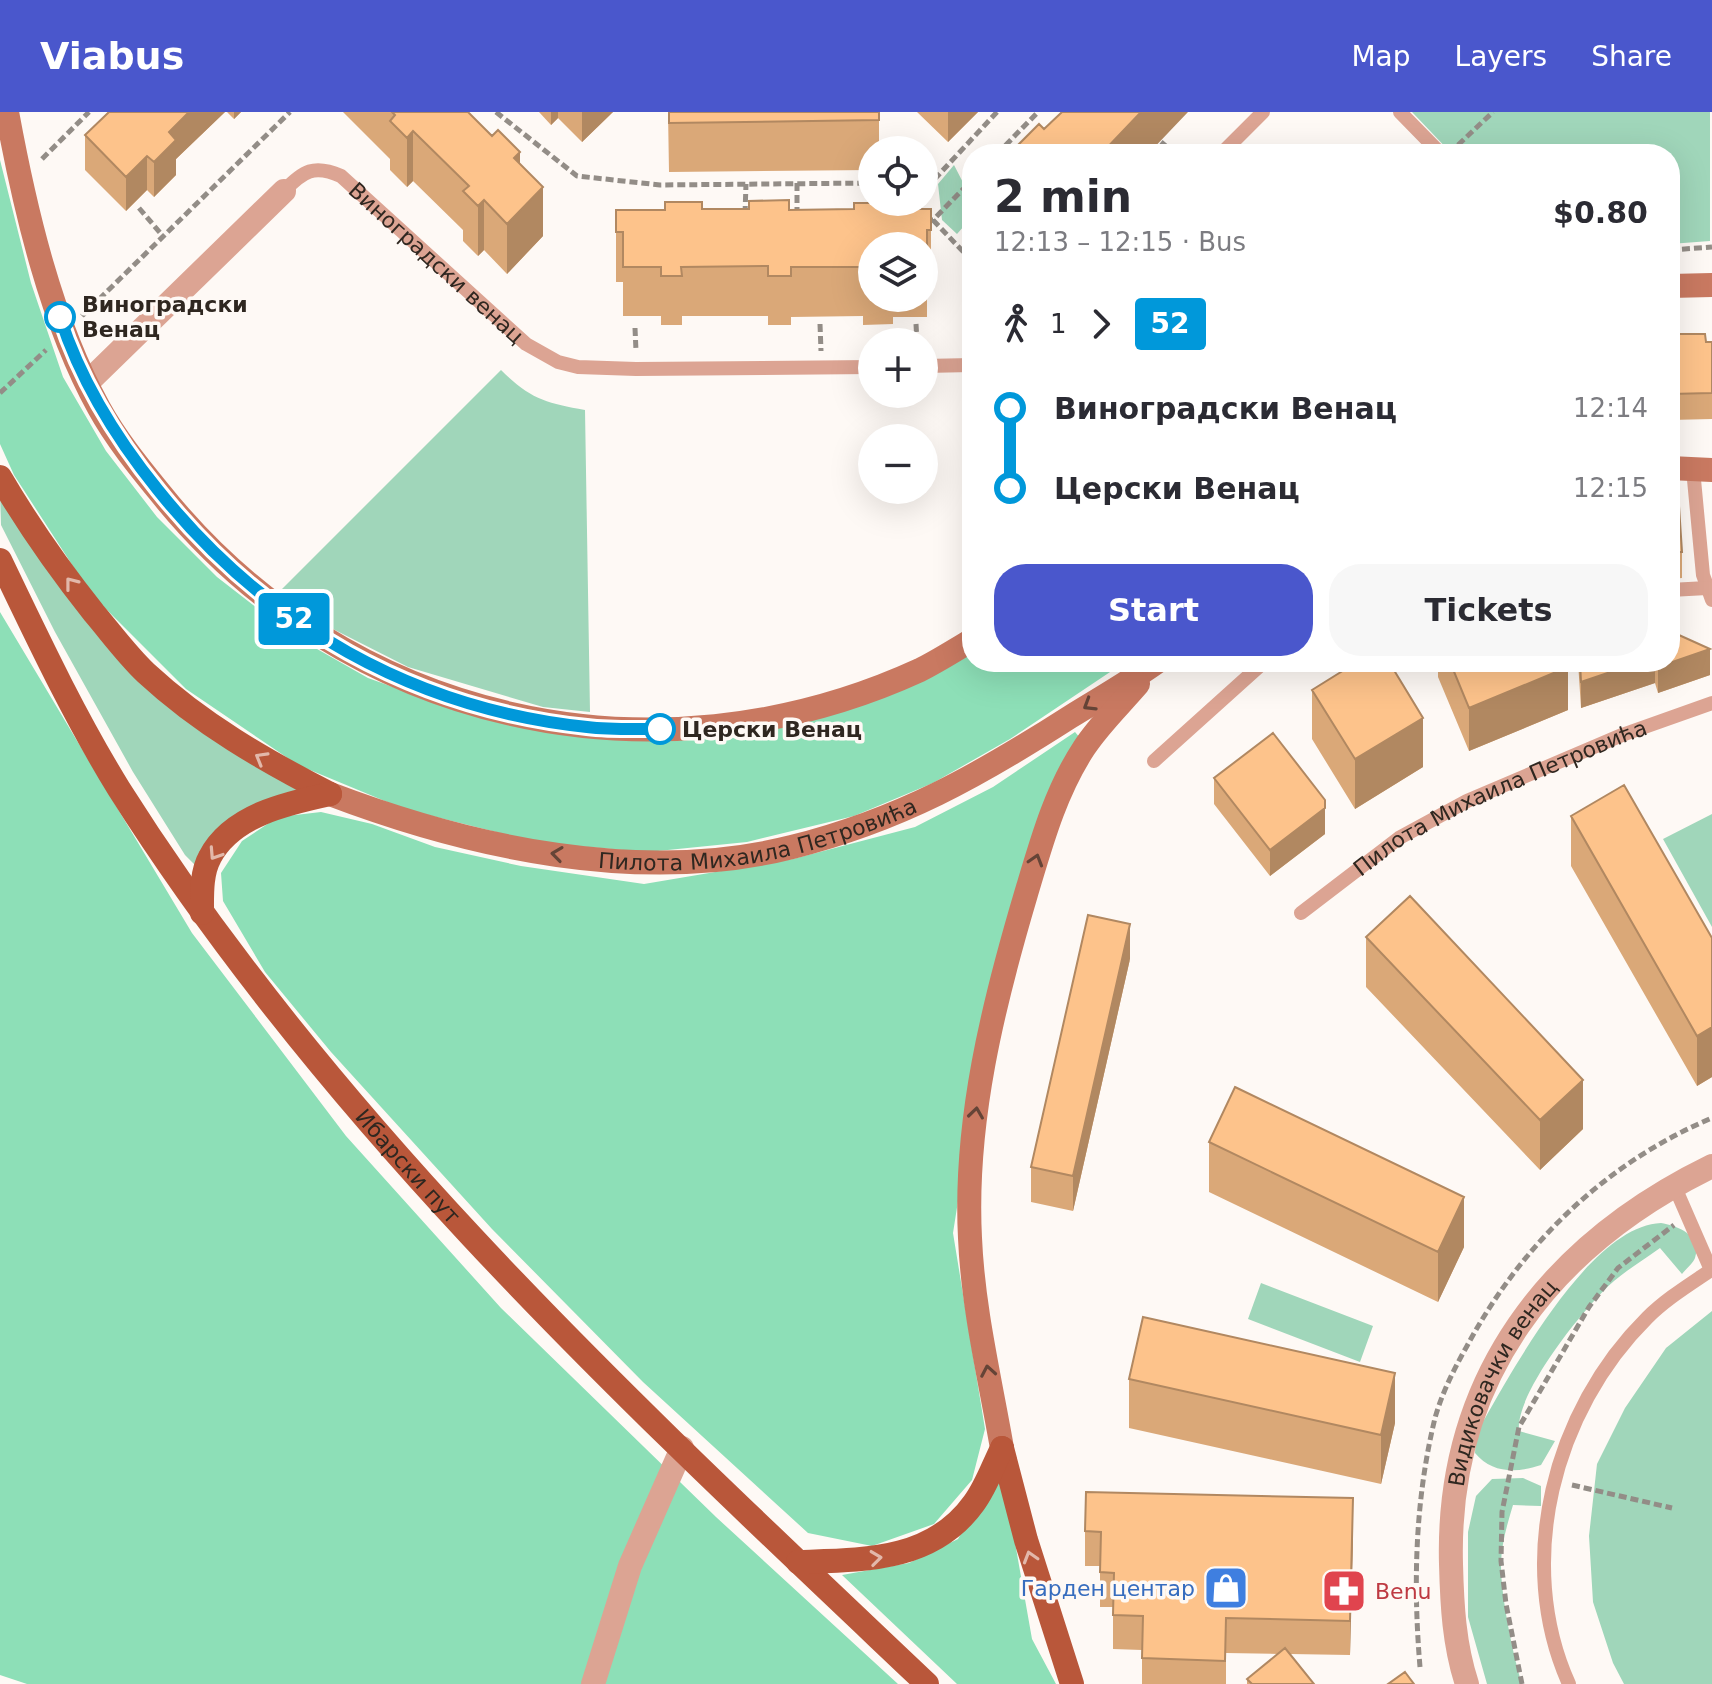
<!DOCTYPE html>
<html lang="en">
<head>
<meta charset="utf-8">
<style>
	body { margin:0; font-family:"DejaVu Sans",sans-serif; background:#f7f7f7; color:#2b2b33; height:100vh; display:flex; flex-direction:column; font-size:30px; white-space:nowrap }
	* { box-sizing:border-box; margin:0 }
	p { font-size:26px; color:#7c7c81 }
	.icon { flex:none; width:44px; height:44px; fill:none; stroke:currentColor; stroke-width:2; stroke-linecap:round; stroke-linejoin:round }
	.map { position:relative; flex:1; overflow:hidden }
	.panel { position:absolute; left:962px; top:32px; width:718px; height:528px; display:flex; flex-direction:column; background:#fff; border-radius:32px; box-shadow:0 8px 32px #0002 }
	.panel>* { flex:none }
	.badge { padding:0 16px; border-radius:6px; font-size:28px; line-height:52px }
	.controls { position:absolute; left:858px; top:24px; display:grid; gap:16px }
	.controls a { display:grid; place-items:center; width:80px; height:80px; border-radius:50%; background:#fff; box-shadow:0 8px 32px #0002; font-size:40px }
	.map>.badge { position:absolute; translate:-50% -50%; box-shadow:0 0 0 4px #fff }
	.legs { display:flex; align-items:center; gap:12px; height:88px; padding:0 32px; font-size:26px }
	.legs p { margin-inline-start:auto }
	.head { display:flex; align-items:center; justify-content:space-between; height:136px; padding:0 32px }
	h1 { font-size:44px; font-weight:600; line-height:60px }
	.primary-button { display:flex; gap:16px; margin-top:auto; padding:16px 32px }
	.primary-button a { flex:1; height:92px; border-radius:32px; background:#4a57cc; color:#fff; font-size:32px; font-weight:600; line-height:92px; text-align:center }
	.primary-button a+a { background:#f7f7f7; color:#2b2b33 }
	ul { padding:0 32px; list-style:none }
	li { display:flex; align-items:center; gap:28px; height:80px; font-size:30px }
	li i { display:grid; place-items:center; width:12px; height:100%; margin:0 10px; background:currentColor }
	li i::after { content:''; width:20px; height:20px; margin:-10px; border:6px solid; border-radius:50%; background:#fff }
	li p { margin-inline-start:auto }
	li:first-child i { background:linear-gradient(#0000 50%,currentColor 0) }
	li:last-child i { background:linear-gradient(currentColor 50%,#0000 0) }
	header { display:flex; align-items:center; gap:48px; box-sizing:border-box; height:112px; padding:0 40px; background:#4a57cc; color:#fff }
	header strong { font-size:38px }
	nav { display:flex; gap:44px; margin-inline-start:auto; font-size:28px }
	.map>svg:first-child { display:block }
	.green { fill:#a0d6ba }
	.forest { fill:#8ddfb7 }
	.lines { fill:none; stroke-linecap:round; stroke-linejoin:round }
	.path { stroke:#938d87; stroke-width:5; stroke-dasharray:8 4; stroke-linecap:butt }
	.lane { stroke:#dca493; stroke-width:14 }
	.street { stroke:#dca493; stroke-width:24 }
	.secondary { stroke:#c97961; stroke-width:24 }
	.primary { stroke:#b9573a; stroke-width:24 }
	.wall { fill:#daa878; fill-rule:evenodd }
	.shaded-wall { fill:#b18861 }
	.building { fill:#fdc38b; stroke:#b18861; stroke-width:2 }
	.oneway { stroke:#e2b8aa }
	.oneway2 { stroke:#654437 }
	.line-1-casing { stroke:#fff; stroke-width:18 }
	.line-1 { stroke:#0098da; stroke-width:12 }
	.stop-1-dot { fill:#fff; stroke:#0098da; stroke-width:4 }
	.labels { text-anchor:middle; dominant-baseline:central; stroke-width:7; stroke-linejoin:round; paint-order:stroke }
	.street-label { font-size:22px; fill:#2f2720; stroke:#fef9f5 }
	.stop-label { font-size:22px; font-weight:bold; fill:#2f2720; stroke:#fef9f5; text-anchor:start }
	.shop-label { font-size:22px; fill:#366cbe; stroke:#fef9f5; text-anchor:end }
	.health-label { font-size:22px; fill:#be3a42; stroke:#fef9f5; text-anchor:start }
</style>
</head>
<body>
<header>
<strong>Viabus</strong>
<nav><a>Map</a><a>Layers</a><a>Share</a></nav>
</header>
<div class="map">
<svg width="1712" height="1572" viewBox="0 0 1712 1572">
	<rect width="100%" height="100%" fill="#fef9f5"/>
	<path class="green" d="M1412 0H1710V129L1670 132V42H1452Z
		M954 53 972 88V105L957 122 942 108 938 72Z
		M501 258C530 287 546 291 585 298L590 600 543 595 408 555 327 514 281 478Z
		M0 379 76 491 305 679 195 753 185 743 133 660 55 520 1 413Z
		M1712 702V815L1663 727Z
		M1661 1111C1678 1114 1702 1123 1695 1146 1693 1151 1686 1157 1682 1162L1660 1136C1645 1147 1628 1157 1614 1169 1586 1193 1515 1281 1519 1319L1555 1329 1541 1353C1518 1361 1492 1362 1475 1341L1476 1322C1509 1265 1588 1114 1661 1111Z
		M1261 1171 1373 1214 1360 1250 1248 1207Z
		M1712 1199V1572H1624L1613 1551 1593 1490 1589 1424 1597 1352 1625 1296 1666 1236Z
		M1523 1366 1541 1374V1394L1513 1393C1507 1413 1501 1433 1501 1454 1501 1484 1513 1544 1522 1572H1487L1468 1505V1420L1476 1384 1492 1367Z"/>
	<path class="forest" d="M0 48 31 171 63 265 106 339 157 405 217 465 289 521 368 566 468 602 560 622 709 627 849 597 947 556 972 540V550H1125L1010 627 933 671 854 704 747 730 648 740 540 731 404 697 298 653 186 577 91 482 14 363 0 332Z
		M0 500 192 821 346 1024 501 1196 716 1405 898 1572H27L0 1563Z
		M1075 620 1081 627 980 949 953 1121 985 1317 972 1368 934 1412 872 1434 808 1421 643 1270 492 1117 331 940 265 860 223 789 221 761 242 729 278 705 321 700 372 712 435 735 521 754 644 772 793 747 915 715 993 675Z
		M1001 1351 1032 1527 1056 1572H957L842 1463 909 1451 958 1427Z"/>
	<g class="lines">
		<path class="path" d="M496 0 577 64 660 73 872 71
			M1161 30 1175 42
			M1458 33 1493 0
			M997 42 1038 0
			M42 47 89 0
			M797 71V101
			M924 71H931L997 0
			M139 96 162 123
			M745 102 746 72
			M891 104V90
			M926 108H933L972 68
			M933 108 972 149
			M1670 138 1712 135
			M82 204 290 0
			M820 212 821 239
			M916 212 917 230
			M635 216 636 239
			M0 281 46 238
			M1572 1373 1672 1396
			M1420 1555C1413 1472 1415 1388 1435 1306 1442 1281 1454 1257 1467 1234 1521 1133 1605 1051 1712 1006
			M1522 1572 1506 1492 1501 1449 1502 1400 1519 1315 1589 1195 1618 1156 1674 1113"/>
		<g class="lane">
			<path d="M1400 0 1441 42"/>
			<path d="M1221 42 1263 0"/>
			<path id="s1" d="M284 79C303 59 314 52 341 64L526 232 558 250 578 255 636 257 872 255"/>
			<path d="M924 254 972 253"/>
			<path d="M1693 357 1703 463 1712 488"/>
			<path d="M1670 478 1707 476"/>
			<path d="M1154 649 1264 550"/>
			<path id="s2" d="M1301 801 1399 726 1467 689 1622 623 1712 591"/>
			<path d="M1569 1572C1514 1450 1554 1298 1647 1206 1666 1187 1689 1173 1711 1158L1674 1073"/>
		</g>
		<g class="street">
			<path d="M87 271 284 79"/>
			<path d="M593 1572 630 1454 682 1336"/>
			<path id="s3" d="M1467 1572C1454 1533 1452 1492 1451 1452 1446 1266 1550 1133 1712 1054"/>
		</g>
		<g class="secondary">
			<path d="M7 0C25 98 51 209 99 296 116 327 139 355 161 382 345 611 654 680 920 558 938 549 955 538 972 528"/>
			<path d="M1670 174 1712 173"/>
			<path d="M1670 356 1712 358"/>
			<path id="s4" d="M330 682C472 736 641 773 792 735 900 708 978 664 1070 605 1099 587 1129 570 1157 550"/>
			<path d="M1002 1336C990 1267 973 1197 970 1126 964 1010 993 893 1026 782 1041 732 1055 680 1084 636 1099 613 1120 593 1138 572"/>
		</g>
		<g class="primary">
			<path d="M0 365C28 413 59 457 94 501 111 521 127 543 146 561 201 612 264 648 330 682"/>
			<path id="s5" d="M0 448C37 525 74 604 119 677 335 1019 636 1296 927 1572"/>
			<path d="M202 801C202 783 201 761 210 745 232 703 288 691 330 682"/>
			<path d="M1002 1336 1026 1428 1072 1572"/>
			<path d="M798 1450C862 1448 932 1450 974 1391 986 1375 993 1354 1002 1336"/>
		</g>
	</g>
	<path class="wall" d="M108 0H225L176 47V63L154 85 147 78 126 99 85 58V23Z
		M227 0H241L234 7Z
		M343 0H468L520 51 543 124 507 162 484 138 478 144 463 129V118L413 69 407 75 390 58V47Z
		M539 0H613L582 30 558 6 551 13Z
		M668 0H879V38H872V58L669 60Z
		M917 0H978L948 30Z
		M887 97H931V168H927V205H893V212L863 213V204L791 205V213H768V204H682V213H661V204H623V170H616V98ZM872 134H924V186H872Z
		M1670 222 1706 230H1712V307L1670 308Z
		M1670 395 1682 440V466L1670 467Z
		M1438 550H1566L1568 598 1469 639 1438 565Z
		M1578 550H1670L1710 563 1658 581 1655 571 1581 596Z
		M1312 578 1423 655 1355 697 1312 627Z
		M1214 666 1325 722 1270 764 1214 692Z
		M1571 704 1712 826V965L1697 974 1571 754Z
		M1366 825 1583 1017 1540 1058 1366 875Z
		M1130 847 1073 1099 1031 1090V1055Z
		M1209 1030 1464 1135 1438 1190 1209 1080Z
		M1129 1267 1395 1311 1381 1372 1129 1316Z
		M1085 1419 1353 1420 1350 1543 1290 1542 1314 1572H1247V1567L1279 1542 1226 1541V1572H1142V1538L1113 1537V1495H1100V1454H1085Z"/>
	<path class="shaded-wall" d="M189 0H225L176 47V63L154 85V50L169 20Z
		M234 0H241L234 7Z
		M551 0H558V6L551 13Z
		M582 0H613L582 30Z
		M948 0H978L948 30Z
		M1141 0H1188L1148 42H1101Z
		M413 19V69L407 75V26Z
		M520 40V89L514 46Z
		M147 44V78L126 99V65Z
		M543 75V124L507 162V112Z
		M484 88V138L478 144V94Z
		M1710 537V563L1658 581V555Z
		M1640 550H1655V571L1581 596V570Z
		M1568 555V598L1469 639V596Z
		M1423 606V655L1355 697V647Z
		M1325 696V722L1270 764V738Z
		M1130 812V847L1073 1099V1064Z
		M1712 915V965L1697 974V924Z
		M1583 968V1017L1540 1058V1008Z
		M1464 1085V1135L1438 1190V1140Z
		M1395 1261V1311L1381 1372V1323Z
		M1353 1386V1420L1350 1543V1509Z"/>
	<path class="building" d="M109 0H189L169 20 176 28 154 50 147 44 126 65 85 23Z
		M392 0H468L492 24 498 18 520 40 514 46 543 75 507 112 484 88 478 94 463 79 469 74 413 19 407 26 390 9 395 3Z
		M669 0H879V8L669 11Z
		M1062 0H1141L1101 42H1020L1015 36 1039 12 1044 17Z
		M789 88V98L854 97V91H887V97H931V118H927V155H924V134H872V163H863V155H791V164H768V154L681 155 682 164H661V155H623V120H616V98H665V90H702V97H749V89Z
		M1670 222H1705L1706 230H1712V281L1670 282Z
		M1679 394 1682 440H1670V395Z
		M1670 519 1710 537 1658 555 1656 550H1670Z
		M1357 550H1389L1423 606 1355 647 1312 578Z
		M1450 550H1566L1568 555 1469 596Z
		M1580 550H1640L1581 570Z
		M1273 621 1325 688V696L1270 738 1214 666Z
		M1624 673 1712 826V915L1697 924 1571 704Z
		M1410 784 1583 968 1540 1008 1366 825Z
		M1088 803 1130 812 1073 1064 1031 1055Z
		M1235 975 1464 1085 1438 1140 1209 1030Z
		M1143 1205 1395 1261 1381 1323 1129 1267Z
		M1086 1380 1353 1386 1350 1509 1226 1506 1225 1549 1142 1546 1143 1504 1113 1503 1114 1461 1100 1460 1101 1420 1085 1419Z
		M1285 1536 1314 1572H1252L1247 1567Z
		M1405 1560 1414 1572H1388Z"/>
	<defs><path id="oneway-chevron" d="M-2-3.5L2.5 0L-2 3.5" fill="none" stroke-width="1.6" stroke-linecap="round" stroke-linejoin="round" transform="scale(2)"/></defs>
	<g class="oneway">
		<use href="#oneway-chevron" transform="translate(71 471) rotate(-128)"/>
		<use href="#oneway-chevron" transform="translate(261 646) rotate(-150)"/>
		<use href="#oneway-chevron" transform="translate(215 742) rotate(123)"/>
		<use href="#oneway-chevron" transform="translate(1030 1445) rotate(-107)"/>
		<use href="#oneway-chevron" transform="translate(876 1446) rotate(-7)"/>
	</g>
	<g class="oneway2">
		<use href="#oneway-chevron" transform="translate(1089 593) rotate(148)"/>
		<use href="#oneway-chevron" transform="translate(557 742) rotate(-172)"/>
		<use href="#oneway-chevron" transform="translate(1036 748) rotate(-73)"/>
		<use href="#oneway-chevron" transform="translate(976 1001) rotate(-82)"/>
		<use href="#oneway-chevron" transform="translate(988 1259) rotate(-100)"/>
	</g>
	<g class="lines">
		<g class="line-1-casing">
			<path id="line-1" d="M60 205C81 270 115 325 158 378 266 513 414 597 587 615 611 618 636 617 660 617"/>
		</g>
		<use href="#line-1" class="line-1"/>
	</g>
	<defs>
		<g id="shop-square" transform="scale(2.3)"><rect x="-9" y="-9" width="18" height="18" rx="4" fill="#3f7fe0" stroke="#fef9f5"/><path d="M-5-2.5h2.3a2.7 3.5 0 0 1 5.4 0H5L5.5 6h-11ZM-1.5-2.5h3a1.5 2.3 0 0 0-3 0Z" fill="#fff"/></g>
		<g id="pharmacy-square" transform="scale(2.3)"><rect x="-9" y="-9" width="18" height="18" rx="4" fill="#e0444e" stroke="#fef9f5"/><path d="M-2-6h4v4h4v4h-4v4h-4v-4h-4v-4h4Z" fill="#fff"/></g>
	</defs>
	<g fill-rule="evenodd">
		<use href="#shop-square" x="1226" y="1476"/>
		<use href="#pharmacy-square" x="1344" y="1479"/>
	</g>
	<g class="stop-1-dot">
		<circle cx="60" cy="205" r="14"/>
		<circle cx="660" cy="617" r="14"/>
	</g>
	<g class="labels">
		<g class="street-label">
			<text stroke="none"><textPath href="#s1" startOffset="194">Виноградски венац</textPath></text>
			<text stroke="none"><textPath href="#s2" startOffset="232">Пилота Михаила Петровића</textPath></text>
			<text stroke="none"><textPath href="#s4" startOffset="440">Пилота Михаила Петровића</textPath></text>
			<text stroke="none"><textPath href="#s5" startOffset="734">Ибарски пут</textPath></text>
			<text stroke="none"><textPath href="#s3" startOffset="314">Видиковачки венац</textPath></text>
		</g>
		<g class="stop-label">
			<text x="82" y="192">Виноградски<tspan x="82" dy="25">Венац</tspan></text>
			<text x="682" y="617">Церски Венац</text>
		</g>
		<g class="shop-label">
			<text x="1195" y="1476">Гарден центар</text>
		</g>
		<g class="health-label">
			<text x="1375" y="1479">Benu</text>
		</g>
	</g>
</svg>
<div class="controls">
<a><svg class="icon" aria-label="locate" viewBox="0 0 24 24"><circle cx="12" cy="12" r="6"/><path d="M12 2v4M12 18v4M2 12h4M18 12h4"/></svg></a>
<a><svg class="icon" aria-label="layers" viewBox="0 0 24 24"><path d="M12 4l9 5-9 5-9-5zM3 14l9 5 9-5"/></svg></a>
<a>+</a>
<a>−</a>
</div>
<b class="badge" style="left:294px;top:507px;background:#0098da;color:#fff">52</b>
<section class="panel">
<div class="head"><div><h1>2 min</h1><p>12:13 – 12:15 · Bus</p></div><b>$0.80</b></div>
<div class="legs"><svg class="icon" aria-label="walk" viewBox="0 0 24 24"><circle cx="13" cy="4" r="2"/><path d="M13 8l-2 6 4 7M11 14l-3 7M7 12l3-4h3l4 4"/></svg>1<svg class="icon" aria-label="forward" viewBox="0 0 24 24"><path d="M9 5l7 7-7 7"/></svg><b class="badge" style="background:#0098da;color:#fff">52</b></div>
<ul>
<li><i style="color:#0098da"></i><b>Виноградски Венац</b><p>12:14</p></li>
<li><i style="color:#0098da"></i><b>Церски Венац</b><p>12:15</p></li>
</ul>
<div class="primary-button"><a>Start</a><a>Tickets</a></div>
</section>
</div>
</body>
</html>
